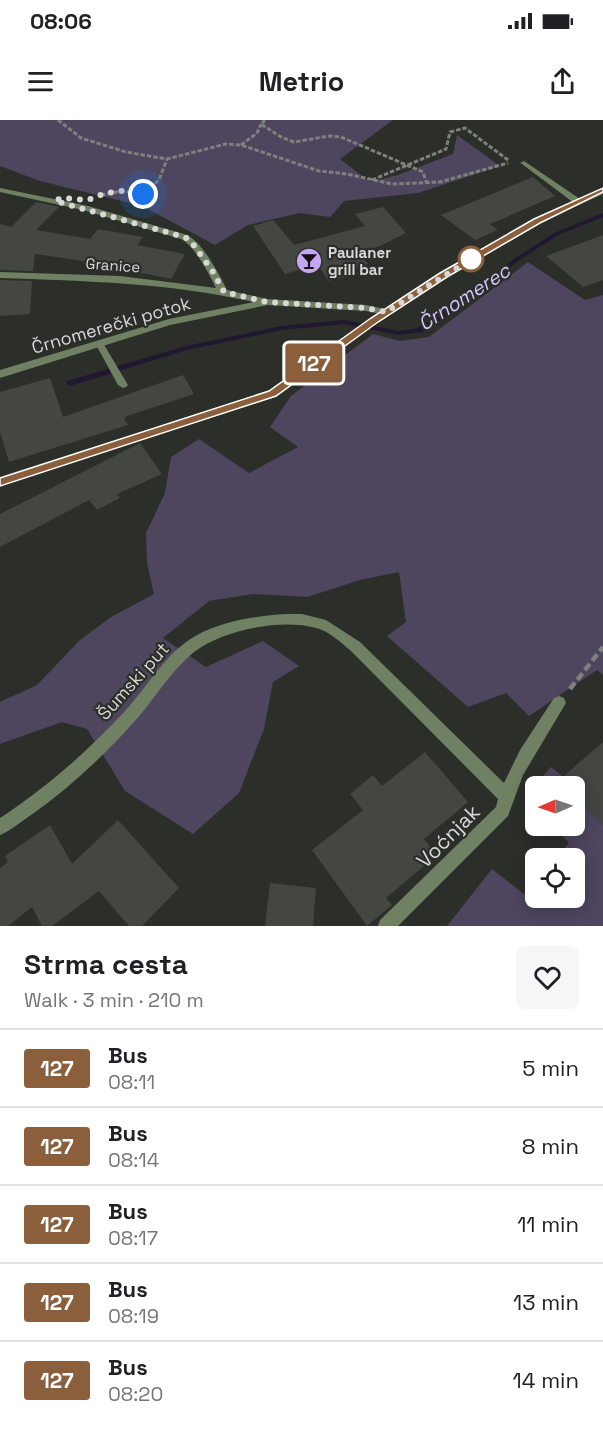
<!DOCTYPE html>
<html lang="en">
<head>
<meta charset="utf-8">
<style>
	body { margin:0; font-family:"Space Grotesk",sans-serif; background:#f6f6f6; color:#202124; height:100vh; display:flex; flex-direction:column; font-size:22px; white-space:nowrap }
	* { box-sizing:border-box; margin:0 }
	p { font-size:20px; color:#757577 }
	.icon { flex:none; width:33px; height:33px; fill:none; stroke:currentColor; stroke-width:2; stroke-linecap:round; stroke-linejoin:round }
	.map { position:relative; height:806px; overflow:hidden }
	.details { display:flex; flex-direction:column; background:#fff; flex:1 }
	.details>* { flex:none }
	.badge { padding:0 12px; border-radius:4px; font-size:21px; line-height:39px }
	.needle { width:39px; rotate:268deg }
	.tools { position:absolute; left:525px; top:656px; display:grid; gap:12px }
	.tools a { display:grid; place-items:center; width:60px; height:60px; border-radius:9px; background:#fff; box-shadow:0 3px 15px #0003; font-size:30px }
	.you { position:absolute; width:30px; height:30px; margin:-15px; border:4px solid #fff; border-radius:50%; background:#1a73e8; box-shadow:0 0 0 9px #1a73e833 }
	.map>.badge { position:absolute; translate:-50% -50%; box-shadow:0 0 0 3px #fff }
	.round { display:grid; place-items:center; flex:none; width:63px; height:63px; border-radius:9px; background:#f6f6f6 }
	.summary { display:flex; align-items:center; justify-content:space-between; height:102px; padding:0 24px }
	h1 { font-size:28px; font-weight:700; line-height:45px }
	ul { padding:0; list-style:none }
	li { display:flex; align-items:center; gap:18px; height:78px; padding:0 24px; border-top:2px solid #e0e0e0 }
	li div { flex:1 }
	li b { display:block; font-size:22px }
	li em { font-style:normal }
	li .badge { min-width:66px; font-weight:700; text-align:center }
	.status { display:flex; justify-content:space-between; align-items:center; height:42px; padding:0 30px; background:#fff; direction:ltr }
	.status svg { height:16px; fill:currentColor }
	header { display:flex; justify-content:space-between; align-items:center; height:78px; padding:0 24px; background:#fff; font-size:27px; font-weight:700 }
	.map>svg:first-child { display:block }
	.green { fill:#4e455e }
	.lines { fill:none; stroke-linecap:round; stroke-linejoin:round }
	.stream { fill:#211730; fill-rule:evenodd }
	.building { fill:#434641 }
	.path-far1 { stroke:#7e807c; stroke-width:3; stroke-dasharray:4.5 2; stroke-linecap:butt }
	.path { stroke:#7e807c; stroke-width:4.5; stroke-dasharray:8 4; stroke-linecap:butt }
	.service { fill:#708062; fill-rule:evenodd }
	.minor { fill:#708062; fill-rule:evenodd }
	.tertiary { fill:#708062; fill-rule:evenodd }
	.line { fill:#8b5e3c; stroke:#fff; stroke-width:1.5 }
	.walk { stroke:#d8d9d6; stroke-width:6; stroke-dasharray:0 10.8 }
	.stop-dot { fill:#fff; stroke:#8b5e3c; stroke-width:3 }
	.labels { text-anchor:middle; dominant-baseline:central; stroke-width:4.5; stroke-linejoin:round; paint-order:stroke }
	.far-poi-label { font-size:15px; font-weight:bold; fill:#d8d9d6; stroke:#2b2e29; text-anchor:start }
	.far-street-label { font-size:15px; fill:#d8d9d6; stroke:#2b2e29 }
	.street-label { font-size:18px; fill:#d8d9d6; stroke:#2b2e29 }
	.water-label { font-size:20px; font-style:italic; fill:#d6c2f9; stroke:#2b2e29 }
	.near-street-label { font-size:21px; fill:#d8d9d6; stroke:#2b2e29 }
</style>
</head>
<body>
<div class="status"><b>08:06</b><svg viewBox="0 0 49 12"><path d="M0 12V9h3v3zM5 12V6h3v6zM10 12V3h3v9zM15 12V0h3v12zM26 1h20v11H26zM47 4h2v5h-2z"/></svg></div>
<header><svg class="icon" aria-label="menu" viewBox="0 0 24 24"><path d="M4 6h16M4 12h16M4 18h16"/></svg>Metrio<svg class="icon" aria-label="share" viewBox="0 0 24 24"><path d="M12 15V3M7 8l5-5 5 5M5 13v7h14v-7"/></svg></header>
<div class="map">
<svg width="603" height="806" viewBox="0 0 603 806">
	<rect width="100%" height="100%" fill="#2b2e29"/>
	<path class="green" d="M0 0H393L340 39 370 62 398 55 453 34 457 15 500 46 418 73 344 81 330 97 300 93 248 105 215 125 142 86 40 61 0 46Z
		M528 142 585 180 603 175V555L597 550 529 596 506 573 468 587 387 516 406 502 399 452 360 460 307 477 253 474 209 481 163 518 206 547 263 521 299 546 273 562 264 609 239 673 193 714 125 671 87 609 62 602 0 624V582L37 565 80 520 111 497 154 474 147 443 146 413 165 373 171 337 199 319 249 353 298 327 270 307 291 276 373 214 400 221 429 217Z
		M551 647 603 689V806H447L492 749 524 774 535 761 536 777H574V738H556L569 723 552 705H574V666H536L535 687 525 676Z"/>
	<g class="lines">
		<path class="stream" d="M603 93V97L558 115 521 139 443 199 422 212 399 215 344 204 282 210 187 230 70 266 66 263 67 261 186 226 282 206 344 200 399 211 418 208 439 195 517 137 554 113Z"/>
	</g>
	<path class="building" d="M533 57 555 76 490 104 498 110 475 120 441 95Z
		M36 82 59 87 36 110 90 119 98 109 143 117 137 125 185 134 171 159 77 140 35 134 33 151 0 150V104L11 107Z
		M383 87 406 113 380 126 358 132 368 144 348 149 352 155 329 161 319 147 312 149 310 147 285 154 253 106 273 100 294 125 365 106 355 94Z
		M603 115V160L583 167 546 136Z
		M0 160 32 161 30 194 0 196Z
		M183 255 194 274 127 296 124 299 128 305 9 342 0 312V272L50 258 63 297Z
		M140 323 162 354 117 374 120 378 97 390 89 380 0 427V394Z
		M603 622V706L574 676V666H565L559 660Z
		M425 632 468 682 424 719 437 735 386 778 392 785 367 806 312 730 363 690 350 674 373 655 382 666Z
		M118 700 179 768 142 806H129L99 771 52 806H42L32 787 8 806H0V748L8 742 5 736 50 705 72 744Z
		M270 763 316 768 313 806H265Z"/>
	<g class="lines">
		<path class="path-far1" d="M58 0 81 18 126 32 167 39 226 24 241 25 319 51 347 54 392 64 440 62 508 43
			M265 0 261 4 281 17 294 22 329 16 341 17 423 52 427 64
			M241 25 257 13 261 4
			M372 60 446 29 450 12 465 8 508 40
			M101 75 122 71 143 74 159 60 167 39"/>
		<path class="path" d="M570 569 603 527"/>
		<path class="service" d="M524 41 580 79V83H574L522 44 520 43Z
			M99 220 103 223 128 265 126 267 123 268 118 265 95 223Z"/>
		<path class="minor" d="M0 68 88 86 187 115C203 123 219 154 227 170L267 179 366 185 389 190 391 192 386 195 366 191 268 185 170 205 0 258V250L169 199 254 182C171 163 85 161 0 158V152L120 156 216 168C209 154 195 126 181 119L83 90 0 72Z
			M286 494H302L326 500 360 522 504 663 520 630 554 578 559 576 564 578 566 583 523 655 508 696 398 806H378L380 800 496 687 498 679 350 530C340 522 329 511 316 508 282 498 222 510 194 532 173 549 158 573 141 594 110 630 73 665 34 693 23 700 12 710 0 715V698C46 668 88 631 125 591 148 566 166 532 197 515 224 501 255 496 286 494Z"/>
		<path class="tertiary" d="M603 68V74L540 103 446 157 377 202 276 277 0 365V357L268 271 371 198 440 153 534 99Z"/>
	</g>
	<path class="line" d="M603 68V72L540 103 447 157 378 202 276 276 0 366V358L269 271 371 198 440 153 534 99Z"/>
	<g class="lines">
		<path class="walk" d="M143 74 122 71 106 73 88 80 61 78 55 81 184 117 190 120 213 152 224 172 267 182 366 188 386 192 473 138 471 139"/>
	</g>
	<defs>
		<g id="bar-disc" transform="scale(1.35)"><circle r="9.5" fill="#c3a7f2" stroke="#2b2e29"/><path d="M-6-5H6L.8 .8V4.5H3.5V6h-7V4.5H-.8V.8Z" fill="#111"/></g>
	</defs>
	<g fill-rule="evenodd">
		<use href="#bar-disc" x="309" y="141"/>
	</g>
	<circle class="stop-dot" cx="471" cy="139" r="12"/>
	<g class="labels">
		<g class="far-poi-label">
			<text x="328" y="132">Paulaner<tspan x="328" dy="17">grill bar</tspan></text>
		</g>
		<g class="far-street-label">
			<text transform="translate(113 145) rotate(4)">Granice</text>
		</g>
		<g class="street-label">
			<text transform="translate(111 205) rotate(-16)">Črnomerečki potok</text>
			<text transform="translate(133 561) rotate(-48)">Šumski put</text>
		</g>
		<g class="water-label">
			<text transform="translate(464 177) rotate(-33)">Črnomerec</text>
		</g>
		<g class="near-street-label">
			<text transform="translate(448 716) rotate(-45)">Voćnjak</text>
		</g>
	</g>
</svg>
<div class="tools">
<a><svg class="needle" viewBox="-14 -14 28 28"><path d="M0-13l5 13h-10z" fill="#e53935"/><path d="M0 13l5-13h-10z" fill="#757577"/></svg></a>
<a><svg class="icon" aria-label="locate" viewBox="0 0 24 24"><circle cx="12" cy="12" r="6"/><path d="M12 2v4M12 18v4M2 12h4M18 12h4"/></svg></a>
</div>
<div class="you" style="left:143px;top:74px"></div>
<b class="badge" style="left:314px;top:243px;background:#8b5e3c;color:#fff">127</b>
</div>
<section class="details">
<div class="summary"><div><h1>Strma cesta</h1><p>Walk · 3 min · 210 m</p></div><a class="round"><svg class="icon" aria-label="heart" viewBox="0 0 24 24"><path d="M12 20l-8-8c-3-5 5-10 8-4 3-6 11-1 8 4z"/></svg></a></div>
<ul>
<li><span class="badge" style="background:#8b5e3c;color:#fff">127</span><div><b>Bus</b><p>08:11</p></div><em>5 min</em></li>
<li><span class="badge" style="background:#8b5e3c;color:#fff">127</span><div><b>Bus</b><p>08:14</p></div><em>8 min</em></li>
<li><span class="badge" style="background:#8b5e3c;color:#fff">127</span><div><b>Bus</b><p>08:17</p></div><em>11 min</em></li>
<li><span class="badge" style="background:#8b5e3c;color:#fff">127</span><div><b>Bus</b><p>08:19</p></div><em>13 min</em></li>
<li><span class="badge" style="background:#8b5e3c;color:#fff">127</span><div><b>Bus</b><p>08:20</p></div><em>14 min</em></li>
</ul>
</section>
</body>
</html>
